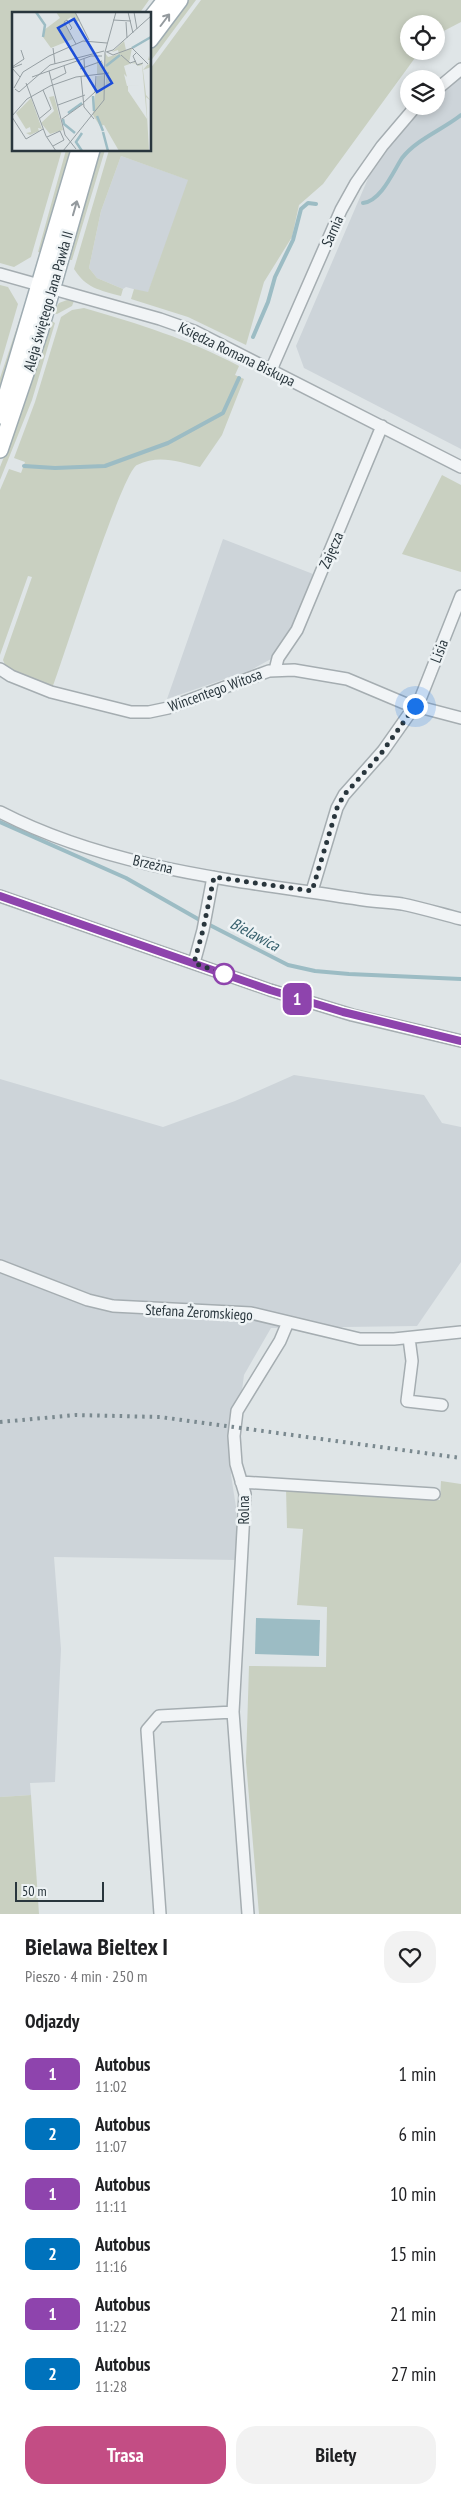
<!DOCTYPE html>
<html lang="pl">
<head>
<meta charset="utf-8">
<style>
	body { margin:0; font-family:"PT Sans Narrow",sans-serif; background:#f2f2f2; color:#202124; height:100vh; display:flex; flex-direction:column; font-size:19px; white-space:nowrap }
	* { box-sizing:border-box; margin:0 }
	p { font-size:16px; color:#757577 }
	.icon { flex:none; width:28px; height:28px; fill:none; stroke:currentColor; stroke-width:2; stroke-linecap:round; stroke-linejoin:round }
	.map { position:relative; height:1914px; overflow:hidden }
	.side { display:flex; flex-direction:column; background:#fff; flex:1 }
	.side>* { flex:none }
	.badge { padding:0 10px; border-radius:8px; font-size:18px; line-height:32px }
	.fabs { position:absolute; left:400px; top:15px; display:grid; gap:10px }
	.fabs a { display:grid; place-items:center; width:45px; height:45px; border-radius:50%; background:#fff; box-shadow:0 2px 8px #0003; font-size:25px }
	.scale { position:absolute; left:15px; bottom:12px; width:89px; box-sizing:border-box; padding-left:5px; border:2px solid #29363d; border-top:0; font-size:14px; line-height:18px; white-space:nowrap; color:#29363d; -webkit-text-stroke:4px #eef3f5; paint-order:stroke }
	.you { position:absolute; width:25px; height:25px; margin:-12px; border:4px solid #fff; border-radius:50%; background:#1a73e8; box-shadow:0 0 0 8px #1a73e833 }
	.map>.badge { position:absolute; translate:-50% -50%; box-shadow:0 0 0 2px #fff }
	h2 { padding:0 25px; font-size:19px; line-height:45px }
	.round { display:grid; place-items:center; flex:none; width:52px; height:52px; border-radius:20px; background:#f2f2f2 }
	.summary { display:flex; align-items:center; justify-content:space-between; height:85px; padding:0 25px }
	h1 { font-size:24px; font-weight:800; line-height:38px }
	.button { display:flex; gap:10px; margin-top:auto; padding:10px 25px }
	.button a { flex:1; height:58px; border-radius:20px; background:#c34d84; color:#fff; font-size:20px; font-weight:800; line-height:58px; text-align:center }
	.button a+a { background:#f2f2f2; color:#202124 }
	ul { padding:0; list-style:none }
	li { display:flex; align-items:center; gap:15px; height:60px; padding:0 25px }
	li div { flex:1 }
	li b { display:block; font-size:19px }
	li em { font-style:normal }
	li .badge { min-width:55px; font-weight:700; text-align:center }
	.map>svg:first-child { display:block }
	.built { fill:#cdd4d9 }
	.green { fill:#c9d0c1 }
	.water { fill:#9cbcc4 }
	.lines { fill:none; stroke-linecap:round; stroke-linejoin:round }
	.stream { stroke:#9cbcc4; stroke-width:4 }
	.minor-casing { stroke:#a5adb1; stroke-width:14 }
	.major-casing { stroke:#9facb2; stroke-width:18 }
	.minor { stroke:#f1f4f6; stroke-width:11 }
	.major { stroke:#fff; stroke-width:15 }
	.rail { stroke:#7a898f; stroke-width:4; stroke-dasharray:2.5 5; stroke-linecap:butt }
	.oneway { stroke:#949a9e }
	.line-casing { stroke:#fff; stroke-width:11 }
	.line { stroke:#8e44ad; stroke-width:8 }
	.walk { stroke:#29363d; stroke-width:5; stroke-dasharray:0 9 }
	.stop-dot { fill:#fff; stroke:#8e44ad; stroke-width:2.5 }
	.labels { text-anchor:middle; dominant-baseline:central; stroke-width:5; stroke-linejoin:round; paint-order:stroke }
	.street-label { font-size:15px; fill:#29363d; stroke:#eef3f5 }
	.water-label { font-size:16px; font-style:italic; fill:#37606d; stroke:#eef3f5 }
	.inset-river { fill:none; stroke:#9cbcc4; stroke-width:2.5 }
	.inset-road { fill:none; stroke:#969fa3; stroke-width:1 }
	.view { fill:#1d4ed8; fill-opacity:0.15; stroke:#1d4ed8; stroke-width:2.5 }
	.inset-edge { fill:none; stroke:#29363d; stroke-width:2.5 }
</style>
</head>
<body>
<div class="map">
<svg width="461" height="1914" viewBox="0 0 461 1914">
	<rect width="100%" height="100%" fill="#dfe5e7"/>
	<path class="built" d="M461 70V449L304 368 296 346 382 146 416 106H436V90Z
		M121 156 189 180 148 293 126 287 123 289 97 278 89 268 101 211Z
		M223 539 313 574 293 624 281 647 271 659 251 670 167 699Z
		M294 1075 424 1095 442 1123 461 1127V1262L417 1326 271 1328 244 1375 231 1475 236 1507 238 1560 54 1557 61 1649 55 1782 30 1783 31 1795 0 1797V1079L163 1127 235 1101Z"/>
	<path class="green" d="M0 0H149L139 14H14V150H62L31 257 14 267 0 263Z
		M189 0H196L150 62V52Z
		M201 0H461V22L436 35V24H409V51H420L323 184 299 205 292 237 264 282 246 345 188 317 131 299 134 289 148 292 188 180 121 156 101 211 89 268 97 278 123 289 121 296C99 290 86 288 74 269L109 150H150V69Z
		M66 150H72L42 253 38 252Z
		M99 150H105L72 260H67Z
		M0 285 8 287 18 304 0 366Z
		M67 300 74 301 72 306 57 314 52 313 59 303Z
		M84 308C139 324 188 339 239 366L235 375 244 379 222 435 200 467C179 462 159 454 137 465 122 472 63 660 52 689L29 681 5 665 3 660 32 577 28 576 0 655V490L9 469 21 473 25 462 14 458 35 402 61 317 72 310Z
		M22 312 26 313 0 396V378Z
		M50 320 55 323 32 400 0 480V467L25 403Z
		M442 475 461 485V572L402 554Z
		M441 1481 461 1484V1914H259L246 1762 249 1666 326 1667 327 1607 297 1605 303 1529 287 1528 286 1488 440 1500Z
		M31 1795 39 1914H0V1797Z"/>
	<path class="water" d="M256 1618 320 1620 319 1656 255 1654Z"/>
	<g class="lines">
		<path class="stream" d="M363 203C381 201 393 172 402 158 417 139 442 130 461 115
			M253 337 268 302 275 277 293 240 301 209 308 203 316 204
			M24 466 55 468 105 466 168 443 223 413 239 378
			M0 822 126 878 198 919 288 965 315 971 349 974 461 979"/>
		<g class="minor-casing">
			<path id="minor" d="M436 90 461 69
				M0 274 160 319 194 331 461 467
				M271 370 341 210 356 183 382 146 416 106
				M0 669 11 676 51 692 131 712H149L168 708 269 671 294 670 347 679 404 703 461 718
				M275 670 278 658 297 630 382 426
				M0 812C112 870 242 881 364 900 377 902 390 902 402 904 422 908 441 914 461 919
				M312 891 337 808 344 795 383 751 421 697 461 596
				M0 896 270 990 352 1015 461 1041
				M194 963 203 930 213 877
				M0 1266 88 1300 113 1306 251 1313 360 1339H394L461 1332
				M409 1338 412 1361 407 1401 442 1405
				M241 1482 434 1494
				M160 1914 147 1730 159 1716 233 1712
				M248 1914 233 1712 245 1494 236 1464 234 1436 237 1411 280 1341 288 1322"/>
		</g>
		<g class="major-casing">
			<path id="major" d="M150 19 165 0
				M150 40 180 0
				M0 416 79 150
				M0 450 40 332 92 150"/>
		</g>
		<use href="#minor" class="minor"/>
		<use href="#major" class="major"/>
		<path class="rail" d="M0 1422 76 1415 160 1417 461 1458"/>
	</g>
	<defs><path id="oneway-shaft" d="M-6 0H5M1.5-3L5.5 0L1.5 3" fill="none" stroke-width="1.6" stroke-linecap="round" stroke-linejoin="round" transform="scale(1.25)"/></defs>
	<g class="oneway">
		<use href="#oneway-shaft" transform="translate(165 20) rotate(-53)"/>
		<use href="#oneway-shaft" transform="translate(75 208) rotate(-74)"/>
	</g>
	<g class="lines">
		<g class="line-casing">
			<path id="line" d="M0 896 270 990 343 1012 461 1041"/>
		</g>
		<use href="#line" class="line"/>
		<path class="walk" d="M224 974 194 963 203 930 214 877 312 891 337 808 344 795 380 755 415 706"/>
	</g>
	<circle class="stop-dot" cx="224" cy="974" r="10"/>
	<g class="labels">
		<g class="street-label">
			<text transform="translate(332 231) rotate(-66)">Sarnia</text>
			<text transform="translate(48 301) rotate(-74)">Aleja świętego Jana Pawła II</text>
			<text transform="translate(237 354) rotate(26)">Księdza Romana Biskupa</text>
			<text transform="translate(331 550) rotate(-66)">Zajęcza</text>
			<text transform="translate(439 651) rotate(-69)">Lisia</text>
			<text transform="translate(215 690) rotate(-20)">Wincentego Witosa</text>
			<text transform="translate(153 864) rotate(13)">Brzeżna</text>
			<text transform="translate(199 1312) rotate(3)">Stefana Żeromskiego</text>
			<text transform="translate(243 1510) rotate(-90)">Rolna</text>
		</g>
		<g class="water-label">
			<text transform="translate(255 934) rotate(28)">Bielawica</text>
		</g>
	</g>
	<g transform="translate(12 12)">
		<rect width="139" height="139" fill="#dfe5e7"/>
		<path d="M44 0H63L68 8 63 11 59 5 52 10 61 27 39 36 31 25 32 18 48 6ZM112 29 114 38 120 36 117 51 130 52 131 58 136 52 137 53 138 48H136L137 44 138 48 139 55 131 58 134 83 139 89 134 85 137 139H107L92 113 88 114 81 103 85 64 92 63H85V49L91 50 94 78 93 41 96 45 107 42 106 38 100 40ZM123 50 126 54 130 53 135 107 116 79V74L129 73 128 62 129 73 115 74 112 62 115 65 112 54ZM42 84 51 118 38 122 29 111 42 99 37 85ZM19 86 30 117 26 116 27 119 18 123 14 121 19 120 18 115 14 117 4 101Z" fill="#c9d0c1" fill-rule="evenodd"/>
		<path class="inset-river" d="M24 0 33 13 31 25M120 36 139 25M94 54 108 43M81 84 82 99M56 101 70 91M85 104 91 119M51 107 52 112 63 121M91 120 96 139M70 121 64 130 70 139"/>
		<path class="inset-road" d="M63 0 77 28M116 0 121 21M122 0 125 17M101 8 119 9M114 10 115 26M58 18 60 16 55 8 52 10 64 32M41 36 43 52M120 36 136 52M93 40 104 0M94 40 101 38 139 4M95 40 101 43 120 36M124 41 121 44 125 53 131 51M109 43 118 51 124 49M72 47 73 65M0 55 12 47 9 38M68 57 90 49M37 59 53 123 64 137M8 65 0 56 10 52M20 65 79 44H90M69 65 72 95 82 107M40 68 54 61 52 54M14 71 34 124 44 139M2 76 11 60 37 44 71 29 95 31M3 77 7 80 38 53 92 39M71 91 83 80 84 64M46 93 73 83M0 104 15 87 38 74 64 65 97 61M0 105 14 127 31 117M27 107 39 97 31 78M50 107 71 92M35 125 48 119 52 128 41 134M51 139 92 88 93 40"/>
		<path class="view" d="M62 7 100 71 85 80 46 16Z"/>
		<rect width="139" height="139" class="inset-edge"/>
	</g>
</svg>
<div class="fabs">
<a><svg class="icon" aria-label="locate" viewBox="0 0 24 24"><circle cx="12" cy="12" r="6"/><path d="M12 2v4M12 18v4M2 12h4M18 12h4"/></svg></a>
<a><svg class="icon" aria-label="layers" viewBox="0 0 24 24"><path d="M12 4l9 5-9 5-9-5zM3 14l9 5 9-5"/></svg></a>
</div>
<div class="scale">50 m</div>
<div class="you" style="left:415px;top:706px"></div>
<b class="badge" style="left:297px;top:999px;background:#8e44ad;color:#fff">1</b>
</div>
<section class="side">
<div class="summary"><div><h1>Bielawa Bieltex I</h1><p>Pieszo · 4 min · 250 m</p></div><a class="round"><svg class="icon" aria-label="heart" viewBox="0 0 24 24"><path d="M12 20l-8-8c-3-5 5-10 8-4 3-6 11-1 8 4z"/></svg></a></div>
<h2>Odjazdy</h2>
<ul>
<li><span class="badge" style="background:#8e44ad;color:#fff">1</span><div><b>Autobus</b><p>11:02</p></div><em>1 min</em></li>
<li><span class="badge" style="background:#0072bc;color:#fff">2</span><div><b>Autobus</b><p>11:07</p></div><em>6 min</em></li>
<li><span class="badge" style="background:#8e44ad;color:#fff">1</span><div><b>Autobus</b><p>11:11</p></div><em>10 min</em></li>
<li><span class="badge" style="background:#0072bc;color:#fff">2</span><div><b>Autobus</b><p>11:16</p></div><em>15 min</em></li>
<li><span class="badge" style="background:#8e44ad;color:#fff">1</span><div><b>Autobus</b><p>11:22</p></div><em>21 min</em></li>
<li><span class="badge" style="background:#0072bc;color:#fff">2</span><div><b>Autobus</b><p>11:28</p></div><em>27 min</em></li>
</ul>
<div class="button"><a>Trasa</a><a>Bilety</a></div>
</section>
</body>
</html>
